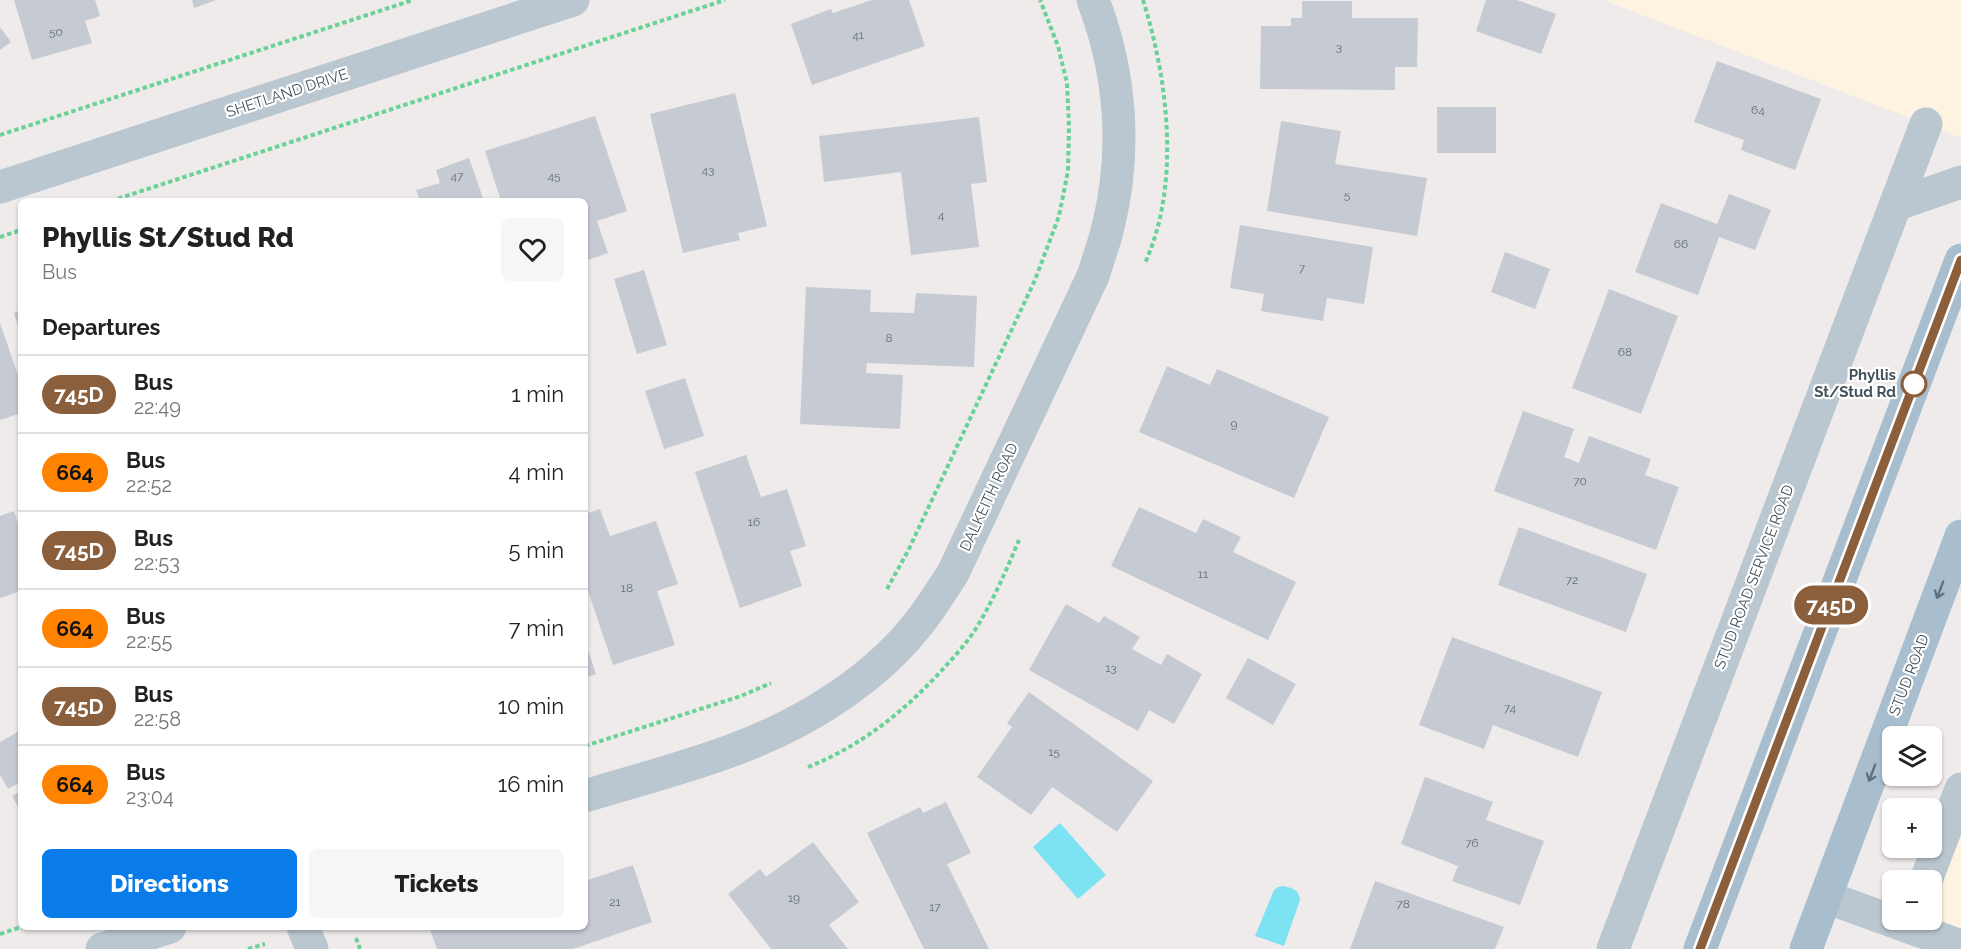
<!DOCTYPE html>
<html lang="en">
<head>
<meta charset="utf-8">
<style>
	body { margin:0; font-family:Raleway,sans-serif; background:#f6f6f6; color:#222; height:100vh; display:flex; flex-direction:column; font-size:22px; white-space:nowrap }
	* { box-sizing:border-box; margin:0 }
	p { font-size:20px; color:#767676 }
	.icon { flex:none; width:33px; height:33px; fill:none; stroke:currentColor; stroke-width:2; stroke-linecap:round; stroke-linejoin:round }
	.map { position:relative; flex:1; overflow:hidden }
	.panel { position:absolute; left:18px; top:198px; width:570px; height:732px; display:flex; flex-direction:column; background:#fff; border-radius:9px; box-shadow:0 2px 4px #0004 }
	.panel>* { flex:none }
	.badge { padding:0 12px; border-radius:20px; font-size:21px; line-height:39px }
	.fabs { position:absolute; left:1882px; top:726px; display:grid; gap:12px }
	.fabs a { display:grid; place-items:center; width:60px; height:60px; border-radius:9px; background:#fff; box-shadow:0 2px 4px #0004; font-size:30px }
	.map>.badge { position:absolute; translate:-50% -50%; box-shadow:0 0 0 3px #fff }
	h2 { padding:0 24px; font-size:22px; line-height:54px }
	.round { display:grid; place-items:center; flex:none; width:63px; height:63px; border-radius:9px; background:#f6f6f6 }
	.summary { display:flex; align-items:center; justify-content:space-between; height:102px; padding:0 24px }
	h1 { font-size:28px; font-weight:800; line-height:45px }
	.action { display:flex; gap:12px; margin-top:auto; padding:12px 24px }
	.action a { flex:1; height:69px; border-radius:9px; background:#0a7ce9; color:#fff; font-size:24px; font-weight:800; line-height:69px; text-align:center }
	.action a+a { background:#f6f6f6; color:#222 }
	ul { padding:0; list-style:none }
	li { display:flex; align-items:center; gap:18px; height:78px; padding:0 24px; border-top:2px solid #e0e0e0 }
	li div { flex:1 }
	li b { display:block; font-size:22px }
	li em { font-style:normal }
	li .badge { min-width:66px; font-weight:700; text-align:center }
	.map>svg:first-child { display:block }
	.commercial { fill:#fdf3e0 }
	.water { fill:#7de3f2 }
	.building { fill:#c6cad2 }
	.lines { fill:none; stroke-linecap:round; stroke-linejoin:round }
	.path { stroke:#69d297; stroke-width:4; stroke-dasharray:4.5 3; stroke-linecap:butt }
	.street { stroke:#bac7d0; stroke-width:33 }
	.primary { stroke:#a8bece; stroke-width:33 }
	.oneway { stroke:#61717d }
	.line-casing { stroke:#fff; stroke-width:14 }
	.line { stroke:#8b5e3c; stroke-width:9 }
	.stop-dot { fill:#fff; stroke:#8b5e3c; stroke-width:3 }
	.labels { text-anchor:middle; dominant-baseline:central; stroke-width:4.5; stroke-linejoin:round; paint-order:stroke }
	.number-label { font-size:12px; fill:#636e78 }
	.street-label { font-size:15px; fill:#42505a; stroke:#fff }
	.stop-label { font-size:15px; font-weight:bold; fill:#42505a; stroke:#fff; text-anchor:end }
</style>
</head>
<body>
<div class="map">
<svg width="1961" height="949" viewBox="0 0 1961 949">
	<rect width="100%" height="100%" fill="#efebeb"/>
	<path class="commercial" d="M1603 0H1961V138L1926 124Z
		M1961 789V946L1932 920V880Z"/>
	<path class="water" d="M1060 823 1106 875 1078 899 1033 847Z
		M1283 886C1292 888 1299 889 1300 900L1284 946 1255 936 1274 890 1278 887Z"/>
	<path class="building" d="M14 0H95L100 16 85 21 92 43 32 60Z
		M192 0H216L194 8Z
		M872 0H909L925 46 812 85 791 24 831 9 833 13Z
		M1486 0H1517L1556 14 1541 54 1476 31Z
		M1302 1H1352V18H1418L1417 67H1395V90L1260 89 1261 26H1291V18H1302Z
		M0 27 11 42 0 50Z
		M1717 61 1821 99 1795 170 1741 150 1744 140 1694 122Z
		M735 93 767 226 738 233 740 240 683 253 650 114Z
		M1437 107H1496V153H1437Z
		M595 116 627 211 597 221 608 253 585 261V201H501L485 151Z
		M979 117 987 182 971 184 979 247 911 255 901 172 824 182 819 136Z
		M1281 121 1341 131 1335 164 1427 178 1417 236 1267 211Z
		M469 158 484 201H420L416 190 440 183 436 170Z
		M1729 194 1771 210 1755 250 1719 237 1698 295 1635 272 1661 203 1717 224Z
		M1240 225 1373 247 1364 304 1327 298 1323 321 1261 311 1264 294 1230 288Z
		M1505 252 1550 269 1535 309 1491 292Z
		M644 270 667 345 637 354 614 279Z
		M806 287 871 290 870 312 914 313 916 293 977 296 974 367 867 363 866 373 903 375 900 429 800 424Z
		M1609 289 1678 316 1641 414 1572 388Z
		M21 310V334L14 313Z
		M0 323 21 384V413L0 420Z
		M1167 366 1210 385 1217 369 1329 417 1294 498 1139 432Z
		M685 378 704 436 664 449 645 391Z
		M1523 411 1574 429 1564 457 1579 463 1589 436 1651 459 1645 475 1679 487 1656 550 1494 491Z
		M746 455 761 497 787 489 806 546 790 551 802 586 740 608 695 472Z
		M1139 507 1196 533 1203 519 1241 537 1233 552 1296 582 1268 640 1111 566Z
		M600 509 610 536 656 521 678 584 657 591 675 645 613 665 585 582V514Z
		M14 511 21 533V591L0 598V516Z
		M1519 527 1647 574 1626 632 1498 585Z
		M1066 604 1099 623 1104 616 1140 637 1132 649 1161 665 1167 654 1202 674 1174 724 1149 710 1138 731 1029 670Z
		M1452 637 1602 692 1578 757 1493 725 1484 749 1419 725Z
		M585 641 596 674 585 678Z
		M1248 658 1296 684 1273 725 1226 698Z
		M1029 692 1153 781 1117 832 1052 787 1031 815 977 777 1012 727 1007 723Z
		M21 730V812L12 796 21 791 17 784 8 789 0 775V742Z
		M1425 777 1493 802 1486 820 1544 841 1520 905 1452 881 1458 866 1401 844Z
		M946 802 971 853 947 864 989 949H924L867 833 920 807 923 813Z
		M813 842 859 902 829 925 848 949H771L728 894 760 869 766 877Z
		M633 865 652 922 573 949H437L429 927H585V881Z
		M1375 881 1504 927 1495 949H1350Z"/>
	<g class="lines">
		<path class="path" d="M1143 0C1168 80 1181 184 1145 263
			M0 135 413 0
			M111 201 725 0
			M0 237 21 230
			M887 589 908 551 1035 280 1059 216 1068 171 1069 127 1067 83 1058 46 1040 0
			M585 746 741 696 771 683
			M808 767C861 746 905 711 943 669 954 657 966 644 975 630 993 601 1006 571 1019 540
			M0 934 21 927
			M356 938 360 949
			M248 949 265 944"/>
		<path class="street" d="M0 187 573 0
			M1895 205 1961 182
			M585 796C634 781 685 768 733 750 806 723 879 678 925 615 935 601 944 587 953 573L1093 276C1098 260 1104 244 1108 227 1127 151 1121 73 1093 0
			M1926 880 1961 789
			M1826 897 1961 946
			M303 927 312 949
			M102 949 170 927
			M1613 949 1926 124"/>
		<path class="primary" d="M1700 949 1961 260
			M1806 949 1961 536"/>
	</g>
	<defs><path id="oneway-shaft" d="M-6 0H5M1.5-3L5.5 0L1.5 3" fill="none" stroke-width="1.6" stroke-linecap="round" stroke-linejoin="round" transform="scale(1.5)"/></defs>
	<g class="oneway">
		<use href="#oneway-shaft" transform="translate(1940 590) rotate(111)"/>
		<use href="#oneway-shaft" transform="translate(1872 773) rotate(111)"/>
	</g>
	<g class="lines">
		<g class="line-casing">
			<path id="line" d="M1700 949 1961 260"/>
		</g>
		<use href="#line" class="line"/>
	</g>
	<circle class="stop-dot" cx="1914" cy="384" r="12"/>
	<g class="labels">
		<g class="number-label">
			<text x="56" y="32">50</text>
			<text x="858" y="35">41</text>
			<text x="1339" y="47">3</text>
			<text x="1758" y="110">64</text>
			<text x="708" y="170">43</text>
			<text x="457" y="176">47</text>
			<text x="554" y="176">45</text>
			<text x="1347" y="195">5</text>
			<text x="941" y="215">4</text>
			<text x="1681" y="244">66</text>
			<text x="1302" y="268">7</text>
			<text x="889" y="338">8</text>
			<text x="1625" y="352">68</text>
			<text x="1234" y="424">9</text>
			<text x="1580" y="481">70</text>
			<text x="754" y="522">16</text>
			<text x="1203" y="574">11</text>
			<text x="1572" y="580">72</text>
			<text x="627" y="588">18</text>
			<text x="1111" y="668">13</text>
			<text x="1510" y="708">74</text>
			<text x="1054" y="752">15</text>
			<text x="1472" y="843">76</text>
			<text x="794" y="898">19</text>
			<text x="615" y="902">21</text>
			<text x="1403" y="904">78</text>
			<text x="935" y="907">17</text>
		</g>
		<g class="street-label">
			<text transform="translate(287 93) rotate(-18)">SHETLAND DRIVE</text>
			<text transform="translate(989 497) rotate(-65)">DALKEITH ROAD</text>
			<text transform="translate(1754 577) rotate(-69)">STUD ROAD SERVICE ROAD</text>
			<text transform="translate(1909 675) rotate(-69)">STUD ROAD</text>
		</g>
		<g class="stop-label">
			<text x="1896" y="375">Phyllis<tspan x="1896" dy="17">St/Stud Rd</tspan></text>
		</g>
	</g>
</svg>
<div class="fabs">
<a><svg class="icon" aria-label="layers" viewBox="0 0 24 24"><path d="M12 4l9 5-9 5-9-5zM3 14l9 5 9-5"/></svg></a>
<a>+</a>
<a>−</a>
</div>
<b class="badge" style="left:1831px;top:605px;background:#8b5e3c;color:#fff">745D</b>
<section class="panel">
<div class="summary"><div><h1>Phyllis St/Stud Rd</h1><p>Bus</p></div><a class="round"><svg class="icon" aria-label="heart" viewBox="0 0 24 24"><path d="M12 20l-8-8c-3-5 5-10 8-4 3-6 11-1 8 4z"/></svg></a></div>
<h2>Departures</h2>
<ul>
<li><span class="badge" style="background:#8b5e3c;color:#fff">745D</span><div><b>Bus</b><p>22:49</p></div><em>1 min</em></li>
<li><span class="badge" style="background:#ff8200;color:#111">664</span><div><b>Bus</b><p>22:52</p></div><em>4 min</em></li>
<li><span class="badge" style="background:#8b5e3c;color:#fff">745D</span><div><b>Bus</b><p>22:53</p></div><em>5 min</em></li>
<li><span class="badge" style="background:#ff8200;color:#111">664</span><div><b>Bus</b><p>22:55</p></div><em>7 min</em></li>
<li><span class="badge" style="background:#8b5e3c;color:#fff">745D</span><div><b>Bus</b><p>22:58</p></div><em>10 min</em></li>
<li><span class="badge" style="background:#ff8200;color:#111">664</span><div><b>Bus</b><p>23:04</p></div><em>16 min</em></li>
</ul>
<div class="action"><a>Directions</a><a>Tickets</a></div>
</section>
</div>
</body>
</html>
